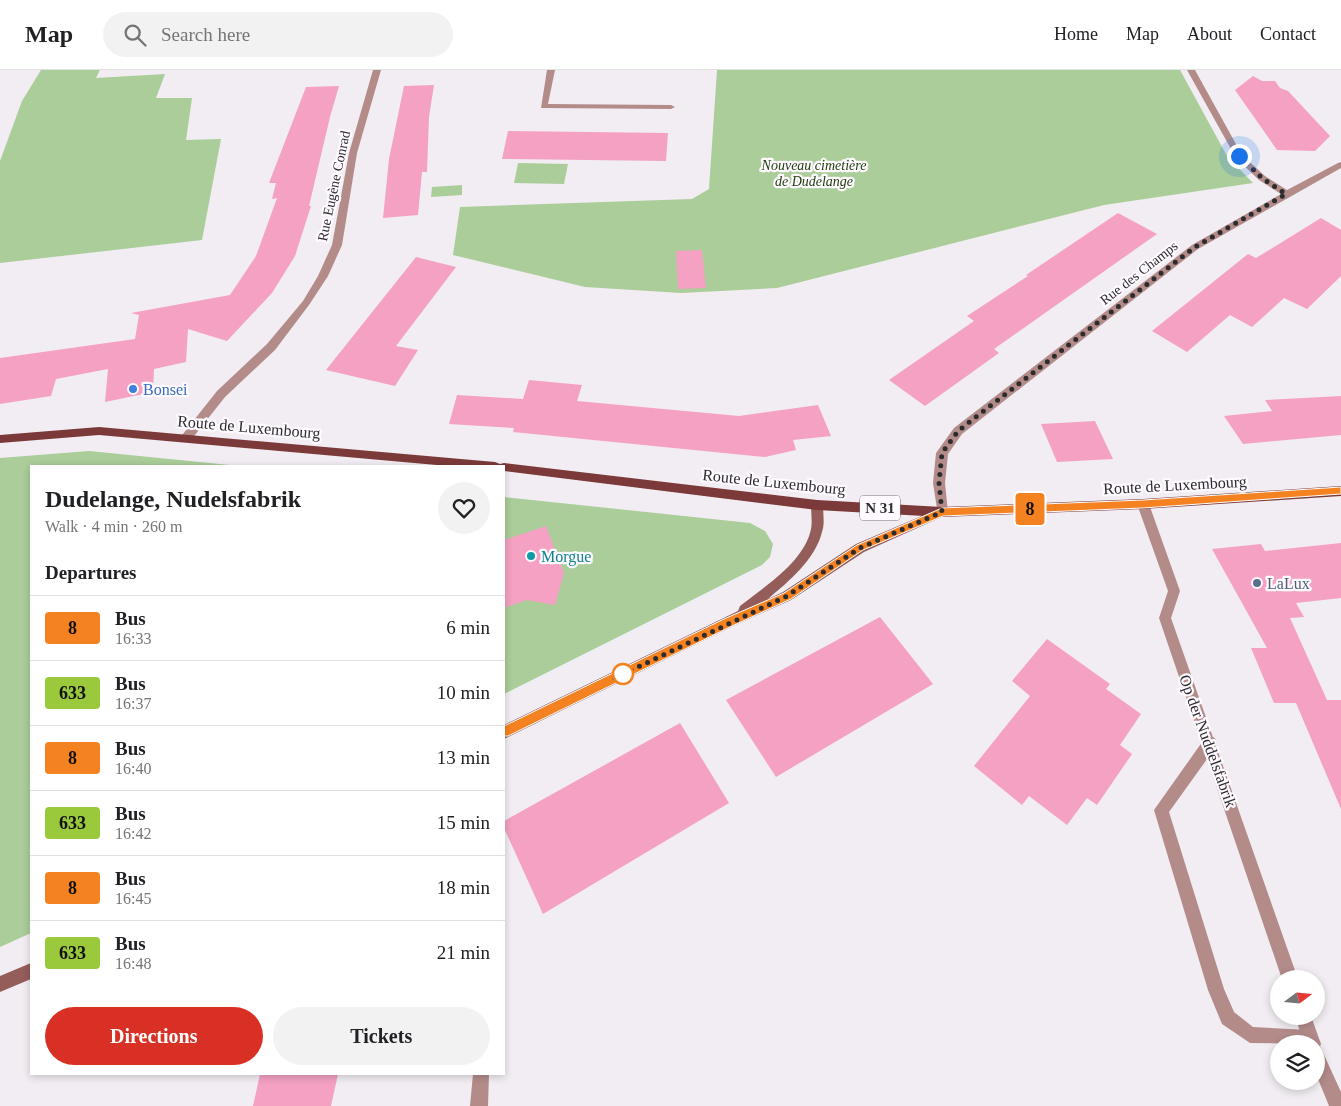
<!DOCTYPE html>
<html lang="en">
<head>
<meta charset="utf-8">
<style>
	body { margin:0; font-family:Georgia,serif; background:#f2f2f2; color:#202124; height:100vh; display:flex; flex-direction:column; font-size:19px; white-space:nowrap }
	* { box-sizing:border-box; margin:0 }
	p { font-size:16px; color:#757577 }
	.icon { flex:none; width:28px; height:28px; fill:none; stroke:currentColor; stroke-width:2; stroke-linecap:round; stroke-linejoin:round }
	.map { position:relative; flex:1; overflow:hidden }
	.side { position:absolute; left:30px; top:395px; width:475px; height:610px; display:flex; flex-direction:column; background:#fff; border-radius:0px; box-shadow:0 2px 8px #0003 }
	.side>* { flex:none }
	.badge { padding:0 10px; border-radius:4px; font-size:18px; line-height:32px }
	.needle { width:32px; rotate:74deg }
	.controls { position:absolute; left:1270px; top:900px; display:grid; gap:10px }
	.controls a { display:grid; place-items:center; width:55px; height:55px; border-radius:50%; background:#fff; box-shadow:0 2px 8px #0003; font-size:25px }
	.you { position:absolute; width:25px; height:25px; margin:-12px; border:4px solid #fff; border-radius:50%; background:#1a73e8; box-shadow:0 0 0 8px #1a73e833 }
	.map>.badge { position:absolute; translate:-50% -50%; box-shadow:0 0 0 2px #fff }
	h2 { padding:0 15px; font-size:19px; line-height:45px }
	.round { display:grid; place-items:center; flex:none; width:52px; height:52px; border-radius:26px; background:#f2f2f2 }
	.head { display:flex; align-items:center; justify-content:space-between; height:85px; padding:0 15px }
	h1 { font-size:24px; font-weight:800; line-height:38px }
	.primary-button { display:flex; gap:10px; margin-top:auto; padding:10px 15px }
	.primary-button a { flex:1; height:58px; border-radius:30px; background:#d93025; color:#fff; font-size:20px; font-weight:800; line-height:58px; text-align:center }
	.primary-button a+a { background:#f2f2f2; color:#202124 }
	ul { padding:0; list-style:none }
	li { display:flex; align-items:center; gap:15px; height:65px; padding:0 15px; border-top:1px solid #e0e0e0 }
	li div { flex:1 }
	li b { display:block; font-size:19px }
	li em { font-style:normal }
	li .badge { min-width:55px; font-weight:700; text-align:center }
	header { display:flex; align-items:center; gap:30px; box-sizing:border-box; height:70px; padding:0 25px; background:#fff; border-bottom:1px solid #e0e0e0 }
	header strong { font-size:24px }
	nav { display:flex; gap:28px; margin-inline-start:auto; font-size:18px }
	.search { width:350px; height:45px; background:#f2f2f2; display:flex; align-items:center; gap:12px; box-sizing:border-box; padding:0 18px; border-radius:28px; color:#757577; font-size:19px }
	.map>svg:first-child { display:block }
	.green { fill:#aacd99 }
	.building { fill:#f4a1c4 }
	.lines { fill:none; stroke-linecap:round; stroke-linejoin:round }
	.service { fill:#b38c8a; fill-rule:evenodd }
	.minor { fill:#b38c8a; fill-rule:evenodd }
	.secondary { fill:#945d5a; fill-rule:evenodd }
	.primary { fill:#7b3a39; fill-rule:evenodd }
	.line { fill:#f58220; stroke:#fff }
	.walk { stroke:#2c2b2d; stroke-width:5; stroke-dasharray:0 9 }
	.shop-dot { fill:#3f7fe0; stroke:#fefaff; stroke-width:2 }
	.culture-dot { fill:#0f9aa8; stroke:#fefaff; stroke-width:2 }
	.service-dot { fill:#5c6f8a; stroke:#fefaff; stroke-width:2 }
	.stop-dot { fill:#fff; stroke:#f58220; stroke-width:2.5 }
	.labels { text-anchor:middle; dominant-baseline:central; stroke-width:4.5; stroke-linejoin:round; paint-order:stroke }
	.far-park-label { font-size:14px; font-style:italic; fill:#1c3a08; stroke:#fefaff }
	.far-street-label { font-size:14px; fill:#2c2b2d; stroke:#fefaff }
	.shield { fill:#fefaff; stroke:#6b696c; stroke-width:1 }
	.shield-label { font-size:15px; font-weight:bold; fill:#2c2b2d }
	.shop-label { font-size:16px; fill:#366cbe; stroke:#fefaff; text-anchor:start }
	.street-label { font-size:16px; fill:#2c2b2d; stroke:#fefaff }
	.culture-label { font-size:16px; fill:#0d838f; stroke:#fefaff; text-anchor:start }
	.service-label { font-size:16px; fill:#4e5e75; stroke:#fefaff; text-anchor:start }
</style>
</head>
<body>
<header>
<strong>Map</strong>
<div class="search"><svg class="icon" aria-label="search" viewBox="0 0 24 24"><circle cx="10" cy="10" r="6"/><path d="M15 15l6 6"/></svg>Search here</div>
<nav><a>Home</a><a>Map</a><a>About</a><a>Contact</a></nav>
</header>
<div class="map">
<svg width="1341" height="1036" viewBox="0 0 1341 1036">
	<rect width="100%" height="100%" fill="#f1edf2"/>
	<path class="green" d="M41 0H100L96 8 165 4 156 28H192L186 70 221 69 202 170 0 193V91L22 31Z
		M717 0H1180L1227 86 1253 113 1104 135 777 218 681 223 585 217 453 185 460 137 692 129 709 119Z
		M518 93 568 94 564 114 514 113Z
		M462 115V125L431 127 432 117Z
		M89 381 240 396H31V863L0 877V388Z
		M504 427 750 453 765 461 773 474 770 487 762 495 504 624Z"/>
	<path class="building" d="M1253 6 1262 11H1275L1280 18 1288 21 1330 66 1315 81 1277 80 1235 20Z
		M434 15 429 47 427 102H422L418 145 383 148 389 89 404 16Z
		M339 16 330 47 309 136H311L295 186 272 223 227 271 188 259 186 292 154 299 153 322 105 332 108 299 56 309 51 326 0 334V288L135 269 139 245 131 243 230 225 256 186 277 128 272 129 276 113H269L306 17Z
		M508 61 668 63 666 91 502 89Z
		M1118 143 1157 164 994 279 999 283 925 336 889 310 974 251 967 246 1028 206 1026 205Z
		M1321 148 1341 160V206L1307 239 1284 228 1252 257 1230 245 1187 282 1152 261 1248 184 1256 188Z
		M702 180 706 218 678 219 676 181Z
		M416 187 456 197 396 276 418 280 395 316 326 300Z
		M529 310 582 315 577 331 739 346 818 335 831 366 793 370 796 380 765 387 513 362 514 358 449 354 457 325 523 329Z
		M1341 326V365L1243 374 1224 346 1272 341 1265 330Z
		M1095 351 1113 389 1057 392 1041 354Z
		M546 456 564 503 555 535 527 530 504 538V470Z
		M1341 473V528L1296 533 1304 547 1290 548 1327 630H1341V739L1296 633H1274L1251 578H1267L1212 479 1261 474 1265 481Z
		M880 547 933 614 776 707 726 630Z
		M1047 569 1110 614 1106 619 1141 644 1120 675 1132 684 1097 735 1087 728 1067 755 1029 726 1022 735 974 696 1030 626 1012 611Z
		M680 653 729 733 543 844 504 758V751Z
		M260 1004H338L331 1036H253Z"/>
	<g class="lines">
		<path class="service" d="M1210 666 1215 668 1217 673 1215 678 1169 742 1224 919 1234 942 1253 957 1310 960 1316 962 1318 968 1316 974 1250 973 1222 954 1208 920 1154 740 1205 668Z"/>
		<path class="minor" d="M373 0H381L357 83 342 175 328 206 309 235 275 280 225 327 191 370H183L181 367 183 364 217 321 267 274 303 231 318 206 332 175 349 83Z
			M547 0H555L548 34 671 35 675 37 671 39 541 38Z
			M1187 0H1195L1242 85 1265 106 1287 120 1338 93 1341 92V98L1198 179 962 364 948 384 945 413 948 442 946 445H938L933 413 936 383 954 358 1192 175 1281 124 1259 110 1236 88Z
			M1143 429 1149 434 1180 521 1171 548 1298 909H1282L1159 548 1168 521 1137 434Z
			M1295 946H1311L1321 974 1320 976 1341 1022V1036H1329L1316 1004V974H1304Z
			M473 1004H489L488 1036H470Z"/>
		<path class="secondary" d="M817 430 823 435C823 444 825 454 822 462 815 490 789 511 768 529L783 522 856 474 938 439H946L948 442 946 445 864 482 791 530 733 556 504 669V655L738 541 740 536C764 517 801 494 810 463 813 454 811 444 811 435Z
			M31 893V909L0 922V906Z"/>
		<path class="primary" d="M99 357 495 392 500 394 504 393 817 430 942 437 1143 429 1341 416V426L1143 439 942 447 817 440 504 401V396H448L99 365 0 373V365Z"/>
	</g>
	<path class="line" d="M1341 417V424L1143 438 943 446 863 480 791 529 732 556 508 666H500L498 662 500 658 724 549 784 523 857 475 942 438 1143 430Z"/>
	<g class="lines">
		<path class="walk" d="M623 604 615 608 787 526 860 478 942 442 939 413 942 383 958 361 1195 177 1286 124 1262 108 1239 86"/>
	</g>
	<circle class="shop-dot" cx="133" cy="319" r="5"/>
	<circle class="culture-dot" cx="531" cy="486" r="5"/>
	<circle class="service-dot" cx="1257" cy="513" r="5"/>
	<circle class="stop-dot" cx="623" cy="604" r="10"/>
	<g class="labels">
		<g class="far-park-label">
			<text x="814" y="95">Nouveau cimetière<tspan x="814" dy="16">de Dudelange</tspan></text>
		</g>
		<g class="far-street-label">
			<text transform="translate(334 116) rotate(-78)">Rue Eugène Conrad</text>
			<text transform="translate(1139 203) rotate(-38)">Rue des Champs</text>
		</g>
		<rect class="shield" x="860" y="425.5" width="40" height="25" rx="4"/>
		<g class="shield-label">
			<text x="880" y="438">N 31</text>
		</g>
		<g class="shop-label">
			<text x="143" y="319">Bonsei</text>
		</g>
		<g class="street-label">
			<text transform="translate(249 357) rotate(5)">Route de Luxembourg</text>
			<text transform="translate(774 412) rotate(6)">Route de Luxembourg</text>
			<text transform="translate(1175 415) rotate(-3)">Route de Luxembourg</text>
			<text transform="translate(1208 671) rotate(70)">Op der Nuddelsfabrik</text>
		</g>
		<g class="culture-label">
			<text x="541" y="486">Morgue</text>
		</g>
		<g class="service-label">
			<text x="1267" y="513">LaLux</text>
		</g>
	</g>
</svg>
<div class="controls">
<a><svg class="needle" viewBox="-14 -14 28 28"><path d="M0-13l5 13h-10z" fill="#e53935"/><path d="M0 13l5-13h-10z" fill="#757577"/></svg></a>
<a><svg class="icon" aria-label="layers" viewBox="0 0 24 24"><path d="M12 4l9 5-9 5-9-5zM3 14l9 5 9-5"/></svg></a>
</div>
<div class="you" style="left:1239px;top:86px"></div>
<b class="badge" style="left:1030px;top:439px;background:#f58220;color:#111">8</b>
<section class="side">
<div class="head"><div><h1>Dudelange, Nudelsfabrik</h1><p>Walk · 4 min · 260 m</p></div><a class="round"><svg class="icon" aria-label="heart" viewBox="0 0 24 24"><path d="M12 20l-8-8c-3-5 5-10 8-4 3-6 11-1 8 4z"/></svg></a></div>
<h2>Departures</h2>
<ul>
<li><span class="badge" style="background:#f58220;color:#111">8</span><div><b>Bus</b><p>16:33</p></div><em>6 min</em></li>
<li><span class="badge" style="background:#9aca3c;color:#111">633</span><div><b>Bus</b><p>16:37</p></div><em>10 min</em></li>
<li><span class="badge" style="background:#f58220;color:#111">8</span><div><b>Bus</b><p>16:40</p></div><em>13 min</em></li>
<li><span class="badge" style="background:#9aca3c;color:#111">633</span><div><b>Bus</b><p>16:42</p></div><em>15 min</em></li>
<li><span class="badge" style="background:#f58220;color:#111">8</span><div><b>Bus</b><p>16:45</p></div><em>18 min</em></li>
<li><span class="badge" style="background:#9aca3c;color:#111">633</span><div><b>Bus</b><p>16:48</p></div><em>21 min</em></li>
</ul>
<div class="primary-button"><a>Directions</a><a>Tickets</a></div>
</section>
</div>
</body>
</html>
